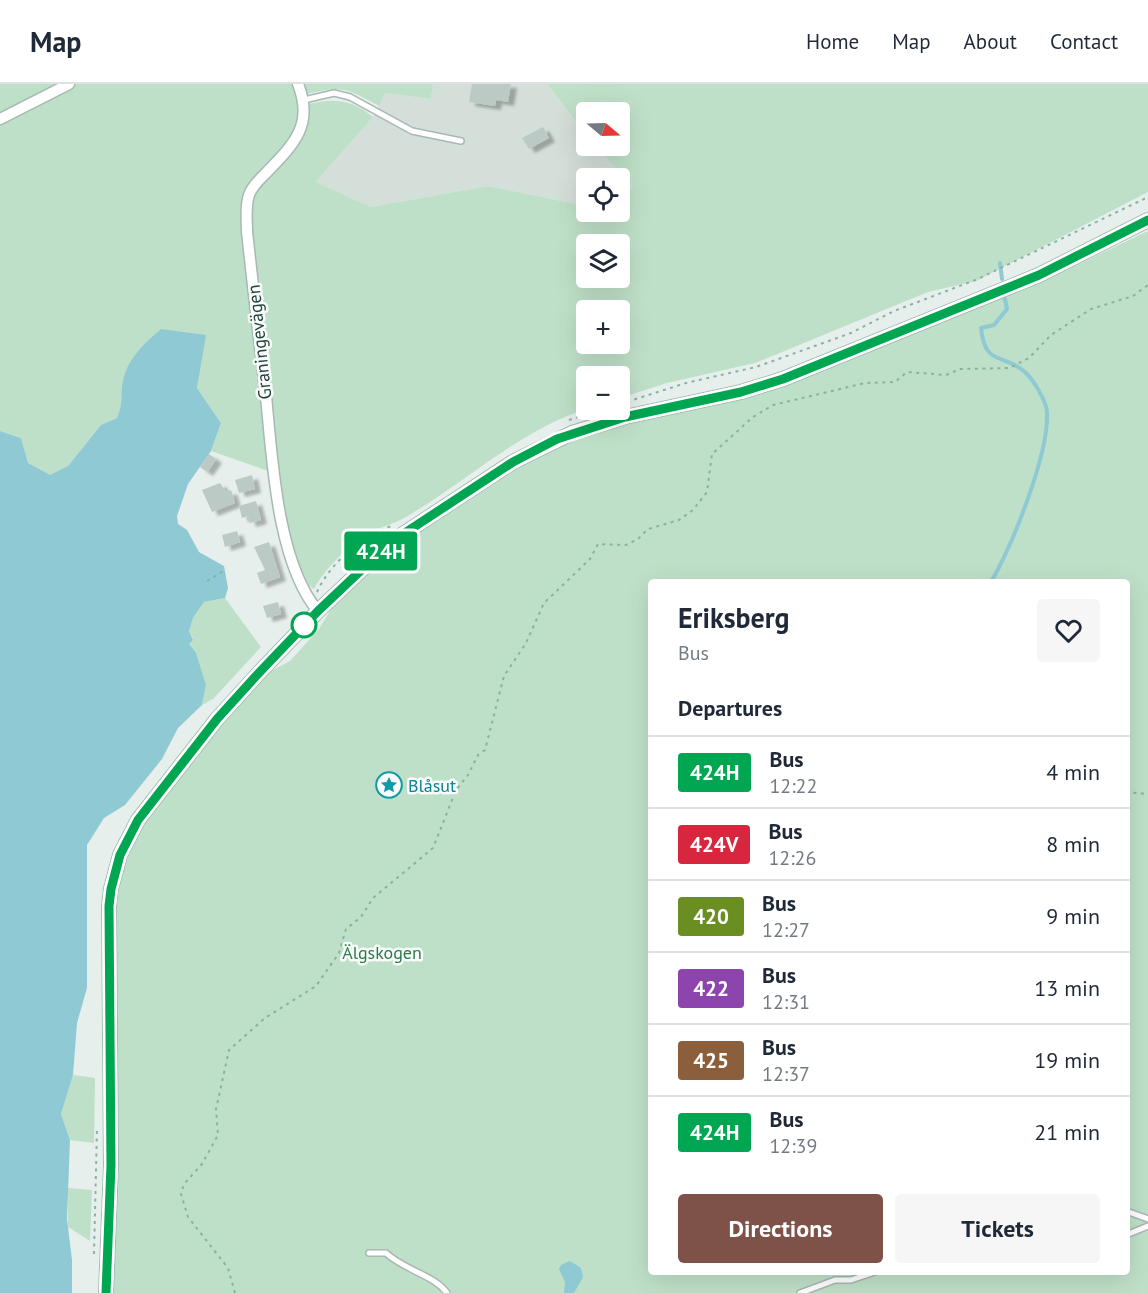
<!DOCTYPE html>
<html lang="en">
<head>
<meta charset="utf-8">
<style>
	body { margin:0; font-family:"PT Sans",sans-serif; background:#f6f6f7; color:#1f2937; height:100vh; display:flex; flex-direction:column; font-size:22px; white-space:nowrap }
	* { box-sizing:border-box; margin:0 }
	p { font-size:20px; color:#747a83 }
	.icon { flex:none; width:33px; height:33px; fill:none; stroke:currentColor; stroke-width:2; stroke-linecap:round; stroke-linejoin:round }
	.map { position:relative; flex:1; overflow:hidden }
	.details { position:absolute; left:648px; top:495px; width:482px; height:696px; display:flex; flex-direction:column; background:#fff; border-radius:6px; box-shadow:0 6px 24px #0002 }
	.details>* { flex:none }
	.badge { padding:0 12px; border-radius:4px; font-size:21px; line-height:39px }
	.needle { width:39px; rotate:109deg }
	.buttons { position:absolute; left:576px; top:18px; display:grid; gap:12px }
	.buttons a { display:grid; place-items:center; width:54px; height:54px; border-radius:6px; background:#fff; box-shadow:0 6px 24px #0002; font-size:30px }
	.map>.badge { position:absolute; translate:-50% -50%; box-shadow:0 0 0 3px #fff }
	h2 { padding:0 30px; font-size:22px; line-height:54px }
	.round { display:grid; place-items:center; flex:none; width:63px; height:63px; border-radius:6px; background:#f6f6f7 }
	.headline { display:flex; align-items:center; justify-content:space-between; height:102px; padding:0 30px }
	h1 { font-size:28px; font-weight:600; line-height:45px }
	.action { display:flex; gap:12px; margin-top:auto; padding:12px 30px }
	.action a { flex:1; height:69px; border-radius:6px; background:#7f5249; color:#fff; font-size:24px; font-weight:600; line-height:69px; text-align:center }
	.action a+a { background:#f6f6f7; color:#1f2937 }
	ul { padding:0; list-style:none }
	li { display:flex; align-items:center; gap:18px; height:72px; padding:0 30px; border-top:2px solid #e0e1e3 }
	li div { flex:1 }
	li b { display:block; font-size:22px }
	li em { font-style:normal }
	li .badge { min-width:66px; font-weight:700; text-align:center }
	header { display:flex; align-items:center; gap:36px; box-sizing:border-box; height:84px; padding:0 30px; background:#fff; border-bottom:2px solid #e0e1e3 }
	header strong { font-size:28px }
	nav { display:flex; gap:33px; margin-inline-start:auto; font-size:21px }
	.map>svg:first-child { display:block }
	.built { fill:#d4dfda }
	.green { fill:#bfe0c8; fill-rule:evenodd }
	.water { fill:#8ec9d4 }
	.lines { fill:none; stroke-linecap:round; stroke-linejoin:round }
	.stream { stroke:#8ec9d4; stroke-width:4 }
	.building { fill:#bbcac4; filter:url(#shadow) }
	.service-casing { stroke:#a8b8b2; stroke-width:8 }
	.minor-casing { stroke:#a8b8b2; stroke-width:13 }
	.secondary-casing { stroke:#a4bbb3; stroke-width:16 }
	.path { stroke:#86b3a5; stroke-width:2; stroke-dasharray:3 4.5; stroke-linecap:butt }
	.service { stroke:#fff; stroke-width:5 }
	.minor { stroke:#fff; stroke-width:10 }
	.secondary { stroke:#fff; stroke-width:14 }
	.line-casing { stroke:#fff; stroke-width:14 }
	.line { stroke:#00a651; stroke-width:9 }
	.stop-dot { fill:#fff; stroke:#00a651; stroke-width:3 }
	.labels { text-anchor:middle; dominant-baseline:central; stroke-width:5; stroke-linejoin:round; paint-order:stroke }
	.street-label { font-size:18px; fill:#24423a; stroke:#f7fbf9 }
	.culture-label { font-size:18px; fill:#0d838f; stroke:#f7fbf9; text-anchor:start }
	.park-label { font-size:18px; fill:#2d7a4b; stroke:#f7fbf9 }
</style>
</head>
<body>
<header>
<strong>Map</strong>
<nav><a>Home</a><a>Map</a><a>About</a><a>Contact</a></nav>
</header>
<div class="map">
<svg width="1148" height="1209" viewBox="0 0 1148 1209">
	<defs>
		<filter id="shadow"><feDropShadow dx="6" dy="4" stdDeviation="1.5" flood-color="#0004"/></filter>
	</defs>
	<rect width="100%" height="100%" fill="#e6efeb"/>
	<path class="built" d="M433 0H547L586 50V62H596L634 103 620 113V94H586V122L488 102 371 123 316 98 373 33 385 9 431 15Z"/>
	<path class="green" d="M0 0H293C313 46 272 77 245 110L268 387 211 367 221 339 197 304 205 251 123 297 124 320 117 334 101 341 68 382 50 392 28 379 21 354 0 347Z
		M303 0H433L431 15 385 9 379 22C347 5 343 1 307 10Z
		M547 0H1148V108L976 197 928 208 755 279 667 299 620 314V292H586V325C519 347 466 398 406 433 393 441 377 443 364 452 346 464 324 486 314 505 276 483 257 201 252 146 251 136 250 124 253 114 265 76 311 75 308 20 334 14 352 15 373 33L316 98 371 123 488 102 586 122V128H620V113L633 103 596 62H620V28H586V50ZM586 160H620V194H586ZM586 226H620V260H586Z
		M1148 147V1209H113L118 1082 114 841 121 789 144 739 222 638 264 591 290 577 319 545 335 519 364 489 396 464 517 385 575 356 599 347 743 314 1051 193ZM651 498H1126V1188H651Z
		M225 514 261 563 213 615 202 621 206 601 189 560 193 555 189 547 193 534 204 518Z
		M73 991 95 994 94 1059 70 1056 61 1030Z
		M68 1104 92 1106 90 1157 68 1143Z"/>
	<path class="water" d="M161 245 206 251 197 304 221 339 211 367 188 400 177 432 178 440 187 446 199 468 224 482 228 504 225 514 204 518 193 534 189 547 193 556 189 560 196 569 206 601 202 621 178 644 162 675 125 721 104 734 87 761V904L77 939 73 991 61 1030 70 1056 67 1135 72 1176V1209H0V347L21 354 28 379 50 391 68 382 101 341 117 334C124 318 120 312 123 297 127 275 145 259 161 245Z
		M570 1177 581 1184 583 1193 574 1209H564L565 1198 559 1185 561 1181Z"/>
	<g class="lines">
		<path class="stream" d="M1000 179 1002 195
			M991 498C1012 462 1049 370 1047 329 1047 318 1034 297 1026 289 1004 268 985 284 981 244L994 241 1007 225 1005 215"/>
	</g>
	<path class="building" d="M472 0H511L508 18 496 16 495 22 469 18Z
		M543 43 549 54 529 65 522 54Z
		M209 370 216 375 207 388 200 383Z
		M252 391 255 405 239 409 235 396Z
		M220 399 226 408 231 406 235 419 212 428 202 406Z
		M256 417 261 436 250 439 248 432 242 434 239 422Z
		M237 447 240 458 225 463 222 451Z
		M269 458 280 493 261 500 257 489 265 486 254 463Z
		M278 518 281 530 267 534 263 522Z"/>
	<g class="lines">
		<g class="service-casing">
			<path id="service" d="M304 16 334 9 350 13 412 47 461 57
				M1126 1127 1148 1135
				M1126 1151 1148 1142
				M369 1169H386C404 1186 434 1191 447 1209
				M800 1209 835 1196H851L875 1188"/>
		</g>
		<g class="minor-casing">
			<path id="minor" d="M298 0C314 41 294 60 266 89 260 95 252 102 249 111 245 122 247 136 247 148 253 202 259 257 266 312 272 373 277 479 318 527
				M0 35 69 0"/>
		</g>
		<g class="secondary-casing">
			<path id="secondary" d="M106 1209 111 1081 109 822 111 805 120 771 138 736 217 635 256 592 318 527 391 458 513 378 572 349 625 333 741 308 783 295 1039 191 1148 136"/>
		</g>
		<path class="path" d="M620 320 686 299 756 283 851 249 894 227 978 195 1148 113
			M569 336 600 326
			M207 497 225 486
			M317 508C330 479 363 451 392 442
			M1126 708 1148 710
			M94 1170 97 1044
			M235 1209 228 1184 188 1133 181 1110 184 1100 202 1080 218 1051 216 1025 229 966 265 934 316 902 339 869 346 845 361 833 373 814 433 764 456 706 468 691 478 671 485 666 504 592 526 559 544 519 590 475 598 460 626 461 638 455 648 445 679 436 693 426 707 408 712 370 753 333 773 321 865 299 895 298 907 288 946 291 960 285 1009 284 1029 274 1051 251 1091 225 1133 212 1148 201"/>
		<use href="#service" class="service"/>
		<use href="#minor" class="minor"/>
		<use href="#secondary" class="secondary"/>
	</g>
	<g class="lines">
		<g class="line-casing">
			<path id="line" d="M106 1209 111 1081 109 822 111 805 120 771 138 736 217 635 256 592 318 527 391 458 513 378 557 355 625 333 741 308 783 295 1039 191 1148 136"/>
		</g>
		<use href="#line" class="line"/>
	</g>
	<defs>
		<g id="sight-ring" transform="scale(1.35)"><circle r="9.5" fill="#f7fbf9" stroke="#0f9aa8" stroke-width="1.5"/><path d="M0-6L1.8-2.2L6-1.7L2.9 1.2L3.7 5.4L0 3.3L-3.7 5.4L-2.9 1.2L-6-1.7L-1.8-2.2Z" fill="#0f9aa8"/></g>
	</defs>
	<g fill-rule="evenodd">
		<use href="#sight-ring" x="389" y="701"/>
	</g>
	<circle class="stop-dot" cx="304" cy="541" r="12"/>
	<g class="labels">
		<g class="street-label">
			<text transform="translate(259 258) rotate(-96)">Graningevägen</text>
		</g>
		<g class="culture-label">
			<text x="408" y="701">Blåsut</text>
		</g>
		<g class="park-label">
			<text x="382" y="868">Älgskogen</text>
		</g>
	</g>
</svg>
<div class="buttons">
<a><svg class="needle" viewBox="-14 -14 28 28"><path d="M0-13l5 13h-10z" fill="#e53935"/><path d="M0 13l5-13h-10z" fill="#747a83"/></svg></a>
<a><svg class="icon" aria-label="locate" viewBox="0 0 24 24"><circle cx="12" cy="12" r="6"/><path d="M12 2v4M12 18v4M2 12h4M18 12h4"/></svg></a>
<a><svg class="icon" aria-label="layers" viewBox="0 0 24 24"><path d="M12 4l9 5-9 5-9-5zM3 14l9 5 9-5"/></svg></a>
<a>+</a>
<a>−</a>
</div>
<b class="badge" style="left:381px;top:467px;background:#00a651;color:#fff">424H</b>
<section class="details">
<div class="headline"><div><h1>Eriksberg</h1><p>Bus</p></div><a class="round"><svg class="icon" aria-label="heart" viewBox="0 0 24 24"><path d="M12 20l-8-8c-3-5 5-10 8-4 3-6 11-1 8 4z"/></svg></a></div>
<h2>Departures</h2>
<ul>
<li><span class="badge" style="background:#00a651;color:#fff">424H</span><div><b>Bus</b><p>12:22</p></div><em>4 min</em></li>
<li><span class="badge" style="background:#d7263d;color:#fff">424V</span><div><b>Bus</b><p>12:26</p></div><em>8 min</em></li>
<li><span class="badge" style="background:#6b8e23;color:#fff">420</span><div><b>Bus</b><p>12:27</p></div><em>9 min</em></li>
<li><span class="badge" style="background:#8e44ad;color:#fff">422</span><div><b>Bus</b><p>12:31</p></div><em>13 min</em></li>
<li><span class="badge" style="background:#8b5e3c;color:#fff">425</span><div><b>Bus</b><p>12:37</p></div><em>19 min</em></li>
<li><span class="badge" style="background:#00a651;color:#fff">424H</span><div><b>Bus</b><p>12:39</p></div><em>21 min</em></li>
</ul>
<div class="action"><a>Directions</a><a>Tickets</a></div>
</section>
</div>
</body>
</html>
